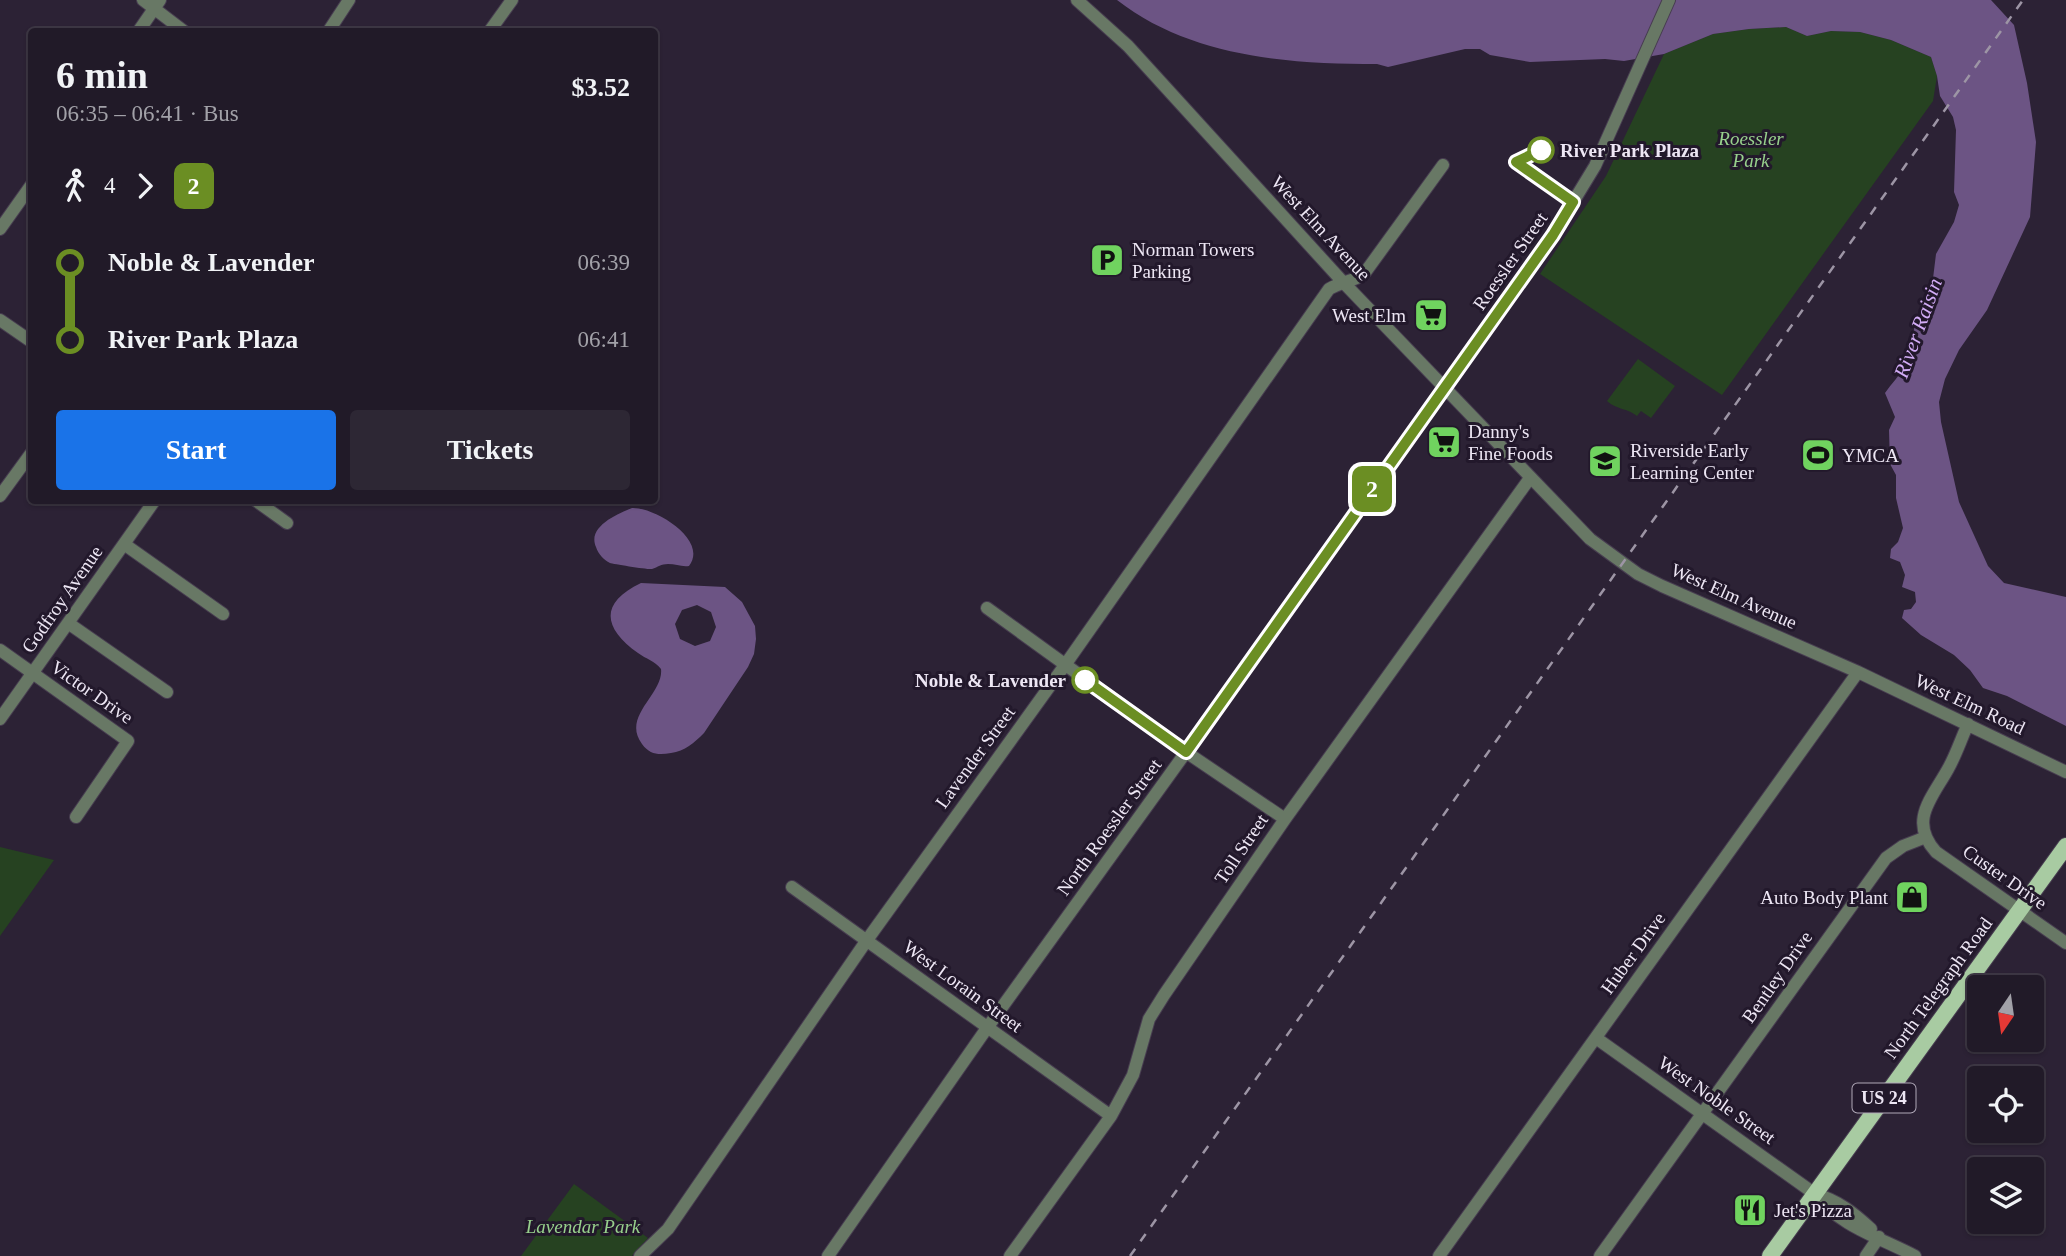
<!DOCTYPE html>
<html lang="en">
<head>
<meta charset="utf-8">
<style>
	body { margin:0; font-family:"Times New Roman",serif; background:#2d2734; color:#f1f3f6; height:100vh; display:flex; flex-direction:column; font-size:26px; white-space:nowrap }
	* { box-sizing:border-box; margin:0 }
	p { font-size:23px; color:#a2a1a8 }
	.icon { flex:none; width:38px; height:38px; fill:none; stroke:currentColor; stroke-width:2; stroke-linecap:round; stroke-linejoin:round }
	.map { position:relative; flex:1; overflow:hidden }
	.drawer { position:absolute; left:28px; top:28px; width:630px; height:476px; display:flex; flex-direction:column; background:#211a28; border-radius:7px; box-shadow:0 2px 5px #0004,0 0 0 2px #3e3845 }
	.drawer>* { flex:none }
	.badge { padding:0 14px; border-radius:10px; font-size:24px; line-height:46px }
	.needle { width:46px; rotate:193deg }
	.tools { position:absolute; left:1967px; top:975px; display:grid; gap:14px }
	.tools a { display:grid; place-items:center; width:77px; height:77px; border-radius:7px; background:#211a28; box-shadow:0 2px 5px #0004,0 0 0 2px #3e3845; font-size:35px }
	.map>.badge { position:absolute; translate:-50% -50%; box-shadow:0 0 0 4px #fff }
	.legs { display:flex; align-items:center; gap:10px; height:77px; padding:0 28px; font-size:23px }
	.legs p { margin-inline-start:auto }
	.headline { display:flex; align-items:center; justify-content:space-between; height:119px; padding:0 28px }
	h1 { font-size:38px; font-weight:700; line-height:52px }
	.cta { display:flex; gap:14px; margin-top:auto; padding:14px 28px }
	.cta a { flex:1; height:80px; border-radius:7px; background:#1a73e8; color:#fff; font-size:28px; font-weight:700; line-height:80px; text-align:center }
	.cta a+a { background:#2d2734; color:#f1f3f6 }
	ul { padding:0 28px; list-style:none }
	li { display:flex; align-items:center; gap:24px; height:77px; font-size:26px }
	li i { display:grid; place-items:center; width:10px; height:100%; margin:0 9px; background:currentColor }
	li i::after { content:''; width:18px; height:18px; margin:-9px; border:5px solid; border-radius:50%; background:#211a28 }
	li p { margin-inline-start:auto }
	li:first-child i { background:linear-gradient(#0000 50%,currentColor 0) }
	li:last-child i { background:linear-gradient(currentColor 50%,#0000 0) }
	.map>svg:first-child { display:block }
	.green { fill:#264221 }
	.water { fill:#6c5484; fill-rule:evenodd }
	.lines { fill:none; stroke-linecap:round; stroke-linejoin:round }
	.minor-casing { stroke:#473d50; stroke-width:14 }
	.major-casing { stroke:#473d50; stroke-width:18 }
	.minor { stroke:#687865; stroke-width:12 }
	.major { stroke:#a8cba2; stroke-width:16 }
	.rail { stroke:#9d95a5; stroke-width:2.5; stroke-dasharray:9 9; stroke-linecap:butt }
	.line-1-casing { stroke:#fff; stroke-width:16 }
	.line-1 { stroke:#6b8e23; stroke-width:10 }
	.stop-1-dot { fill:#fff; stroke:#6b8e23; stroke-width:3.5 }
	.labels { text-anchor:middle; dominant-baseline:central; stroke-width:6; stroke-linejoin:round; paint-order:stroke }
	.shield { fill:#22182b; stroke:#b0a8b8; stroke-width:2 }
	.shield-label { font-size:18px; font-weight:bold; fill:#ede6f4 }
	.park-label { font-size:19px; font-style:italic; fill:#97d08c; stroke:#22182b }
	.stop-label { font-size:19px; font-weight:bold; fill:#ede6f4; stroke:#22182b; text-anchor:start }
	.street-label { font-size:19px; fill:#ede6f4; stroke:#22182b }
	.poi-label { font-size:19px; fill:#ede6f4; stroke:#22182b; text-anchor:start }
	.water-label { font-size:21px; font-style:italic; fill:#d2acf6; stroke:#22182b }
</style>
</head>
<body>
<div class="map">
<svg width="2066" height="1256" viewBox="0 0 2066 1256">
	<rect width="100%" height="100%" fill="#2c2235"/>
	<path class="green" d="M1786 27 1807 36 1831 31 1860 32 1891 40 1931 57 1937 76 1933 101 1722 395 1540 274 1606 176 1664 54 1713 34 1749 29Z
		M1638 359 1675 386 1651 418 1641 411 1637 416C1627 408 1617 410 1607 401Z
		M0 847 54 860 0 936Z
		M574 1184 648 1238 632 1256H521Z"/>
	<path class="water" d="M1117 0H1991L2014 25 2027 83 2036 142 2030 217 1987 310 1959 350 1945 379 1939 402 1941 422 1959 502 1988 566 2004 583 2066 597V726L2007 696 1983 688 1970 670 1954 655 1921 635 1902 618 1904 610 1911 609 1916 602 1915 592 1902 587 1905 575 1900 562 1890 558 1891 549 1898 542 1903 528 1896 498V475L1890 464 1889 430 1895 417 1885 393C1891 384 1900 375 1906 365 1921 341 1903 327 1930 303L1936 254 1954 222 1959 205 1954 192 1956 130 1953 117 1940 96 1937 76 1931 57 1891 40 1860 32 1831 31 1807 36 1786 27 1749 29 1713 34 1664 54 1624 61 1605 59 1530 62 1490 55 1480 49H1465L1388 67 1377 64C1288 64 1190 57 1117 0Z
		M632 508C655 507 709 540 689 566 681 567 676 564 668 564 661 564 658 567 652 569 650 570 613 564 610 563 604 560 598 554 596 547 587 527 617 514 632 508Z
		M641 583 725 587 742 602 755 626 756 639 754 654 748 667 704 733C694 743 685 751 671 753 659 755 650 755 642 744 621 716 664 694 661 669 655 661 646 659 638 653 603 628 599 603 641 583ZM697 605 711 612 716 627 710 641 695 646 680 639 675 624 682 610Z"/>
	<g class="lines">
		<g class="minor-casing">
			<path id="minor" d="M143 0 185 32
				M1077 0 1128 46 1342 281 1590 539 1638 574 1662 586 1858 672 2066 772
				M138 32 160 0
				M328 32 349 0
				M489 32 512 0
				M0 229 32 184
				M0 320 32 342
				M0 496 32 452
				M255 500 287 523
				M124 544 223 614
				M987 608 1186 752 1285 819
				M68 623 167 692
				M0 650 128 741 76 817
				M0 719 155 500
				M1968 724C1961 739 1956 755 1948 769 1932 798 1908 821 1936 852L2066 943
				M792 887 1111 1116
				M1596 1038 1815 1194C1839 1226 1881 1238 1915 1256
				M1815 1194C1838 1200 1855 1214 1871 1229
				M640 1256 668 1229 867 940 1065 665 1329 289C1341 282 1354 281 1364 274L1443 165
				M828 1256 987 1028 1186 752 1553 235 1595 166 1669 0
				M1010 1256 1111 1116 1133 1075 1149 1019 1164 995 1285 819 1530 478
				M1439 1256 1858 672
				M1600 1256 1886 858 1903 846 1926 837
				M1866 1256 1879 1237"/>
		</g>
		<g class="major-casing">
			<path id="major" d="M1770 1256 2066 846"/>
		</g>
		<use href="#minor" class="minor"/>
		<use href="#major" class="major"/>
		<path class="rail" d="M1130 1256 2023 0"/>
	</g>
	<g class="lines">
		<g class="line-1-casing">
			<path id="line-1" d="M1085 680 1186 752 1553 235 1573 202 1516 162 1541 150"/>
		</g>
		<use href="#line-1" class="line-1"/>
	</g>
	<defs>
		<g id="parking-square" transform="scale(1.75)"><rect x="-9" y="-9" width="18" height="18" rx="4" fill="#70d35f" stroke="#22182b"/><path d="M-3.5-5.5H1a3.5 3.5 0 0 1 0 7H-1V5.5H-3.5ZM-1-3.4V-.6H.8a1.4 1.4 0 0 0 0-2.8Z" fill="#111"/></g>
		<g id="supermarket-square" transform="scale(1.75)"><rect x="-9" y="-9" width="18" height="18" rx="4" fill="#70d35f" stroke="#22182b"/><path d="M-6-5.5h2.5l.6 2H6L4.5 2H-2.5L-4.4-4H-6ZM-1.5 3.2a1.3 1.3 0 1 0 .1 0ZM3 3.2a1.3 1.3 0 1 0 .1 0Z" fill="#111"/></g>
		<g id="stadium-square" transform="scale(1.75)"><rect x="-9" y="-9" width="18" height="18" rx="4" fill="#70d35f" stroke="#22182b"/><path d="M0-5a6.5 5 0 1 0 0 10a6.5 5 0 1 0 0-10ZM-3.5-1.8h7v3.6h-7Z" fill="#111"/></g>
		<g id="school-square" transform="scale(1.75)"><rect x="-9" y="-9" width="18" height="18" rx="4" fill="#70d35f" stroke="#22182b"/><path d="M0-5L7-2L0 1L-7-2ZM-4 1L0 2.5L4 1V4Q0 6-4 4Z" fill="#111"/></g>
		<g id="shop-square" transform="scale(1.75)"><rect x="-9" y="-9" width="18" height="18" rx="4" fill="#70d35f" stroke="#22182b"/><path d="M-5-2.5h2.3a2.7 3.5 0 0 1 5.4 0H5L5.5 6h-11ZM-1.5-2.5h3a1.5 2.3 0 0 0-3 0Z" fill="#111"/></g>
		<g id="restaurant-square" transform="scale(1.75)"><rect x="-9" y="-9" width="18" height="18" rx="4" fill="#70d35f" stroke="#22182b"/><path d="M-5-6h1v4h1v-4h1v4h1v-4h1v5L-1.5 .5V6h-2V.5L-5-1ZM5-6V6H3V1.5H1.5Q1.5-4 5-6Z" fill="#111"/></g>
	</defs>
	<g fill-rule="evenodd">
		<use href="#parking-square" x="1107" y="260"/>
		<use href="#supermarket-square" x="1431" y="315"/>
		<use href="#supermarket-square" x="1444" y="442"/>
		<use href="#stadium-square" x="1818" y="455"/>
		<use href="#school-square" x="1605" y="461"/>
		<use href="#shop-square" x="1912" y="897"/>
		<use href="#restaurant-square" x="1750" y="1210"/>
	</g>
	<g class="stop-1-dot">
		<circle cx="1541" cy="150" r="12"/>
		<circle cx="1085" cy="680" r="12"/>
	</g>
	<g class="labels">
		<rect class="shield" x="1852.5" y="1083.5" width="63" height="29" rx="5"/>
		<g class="shield-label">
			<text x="1884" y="1098">US 24</text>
		</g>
		<g class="park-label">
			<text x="1751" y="138">Roessler<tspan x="1751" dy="22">Park</tspan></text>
			<text x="583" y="1226">Lavendar Park</text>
		</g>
		<g class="stop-label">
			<text x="1560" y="150">River Park Plaza</text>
			<text x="1066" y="680" text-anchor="end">Noble &amp; Lavender</text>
		</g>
		<g class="street-label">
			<text transform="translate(1321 228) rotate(47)">West Elm Avenue</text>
			<text transform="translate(1510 261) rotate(-55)">Roessler Street</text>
			<text transform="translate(1734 596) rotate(24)">West Elm Avenue</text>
			<text transform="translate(62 599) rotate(-55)">Godfroy Avenue</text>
			<text transform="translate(92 692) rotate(35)">Victor Drive</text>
			<text transform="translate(1970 704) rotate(25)">West Elm Road</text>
			<text transform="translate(975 757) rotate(-54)">Lavender Street</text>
			<text transform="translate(1109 827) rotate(-54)">North Roessler Street</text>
			<text transform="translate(1241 849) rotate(-56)">Toll Street</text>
			<text transform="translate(2005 877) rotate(35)">Custer Drive</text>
			<text transform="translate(1633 953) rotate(-54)">Huber Drive</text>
			<text transform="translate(1777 977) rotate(-55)">Bentley Drive</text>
			<text transform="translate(963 986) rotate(36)">West Lorain Street</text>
			<text transform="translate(1938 988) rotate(-54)">North Telegraph Road</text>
			<text transform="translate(1717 1100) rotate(35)">West Noble Street</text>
		</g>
		<g class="poi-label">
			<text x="1132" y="249">Norman Towers<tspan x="1132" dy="22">Parking</tspan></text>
			<text x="1406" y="315" text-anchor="end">West Elm</text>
			<text x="1468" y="431">Danny's<tspan x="1468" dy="22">Fine Foods</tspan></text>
			<text x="1630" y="450">Riverside Early<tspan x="1630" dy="22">Learning Center</tspan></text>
			<text x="1842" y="455">YMCA</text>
			<text x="1888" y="897" text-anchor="end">Auto Body Plant</text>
			<text x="1774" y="1210">Jet's Pizza</text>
		</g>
		<g class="water-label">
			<text transform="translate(1918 328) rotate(-70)">River Raisin</text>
		</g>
	</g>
</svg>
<div class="tools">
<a><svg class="needle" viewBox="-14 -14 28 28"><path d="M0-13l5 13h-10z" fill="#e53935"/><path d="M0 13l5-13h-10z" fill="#a2a1a8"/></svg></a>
<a><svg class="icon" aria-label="locate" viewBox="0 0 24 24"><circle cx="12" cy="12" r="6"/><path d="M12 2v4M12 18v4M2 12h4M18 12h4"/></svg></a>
<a><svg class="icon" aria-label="layers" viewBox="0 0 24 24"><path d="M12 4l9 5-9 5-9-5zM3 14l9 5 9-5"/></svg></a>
</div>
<b class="badge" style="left:1372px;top:489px;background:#6b8e23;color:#fff">2</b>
<section class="drawer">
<div class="headline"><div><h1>6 min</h1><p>06:35 – 06:41 · Bus</p></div><b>$3.52</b></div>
<div class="legs"><svg class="icon" aria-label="walk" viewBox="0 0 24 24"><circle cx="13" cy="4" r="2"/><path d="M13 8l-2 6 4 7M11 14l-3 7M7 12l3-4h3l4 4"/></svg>4<svg class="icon" aria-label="forward" viewBox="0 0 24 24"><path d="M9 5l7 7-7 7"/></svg><b class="badge" style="background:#6b8e23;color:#fff">2</b></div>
<ul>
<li><i style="color:#6b8e23"></i><b>Noble &amp; Lavender</b><p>06:39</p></li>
<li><i style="color:#6b8e23"></i><b>River Park Plaza</b><p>06:41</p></li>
</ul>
<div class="cta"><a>Start</a><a>Tickets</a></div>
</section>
</div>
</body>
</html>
